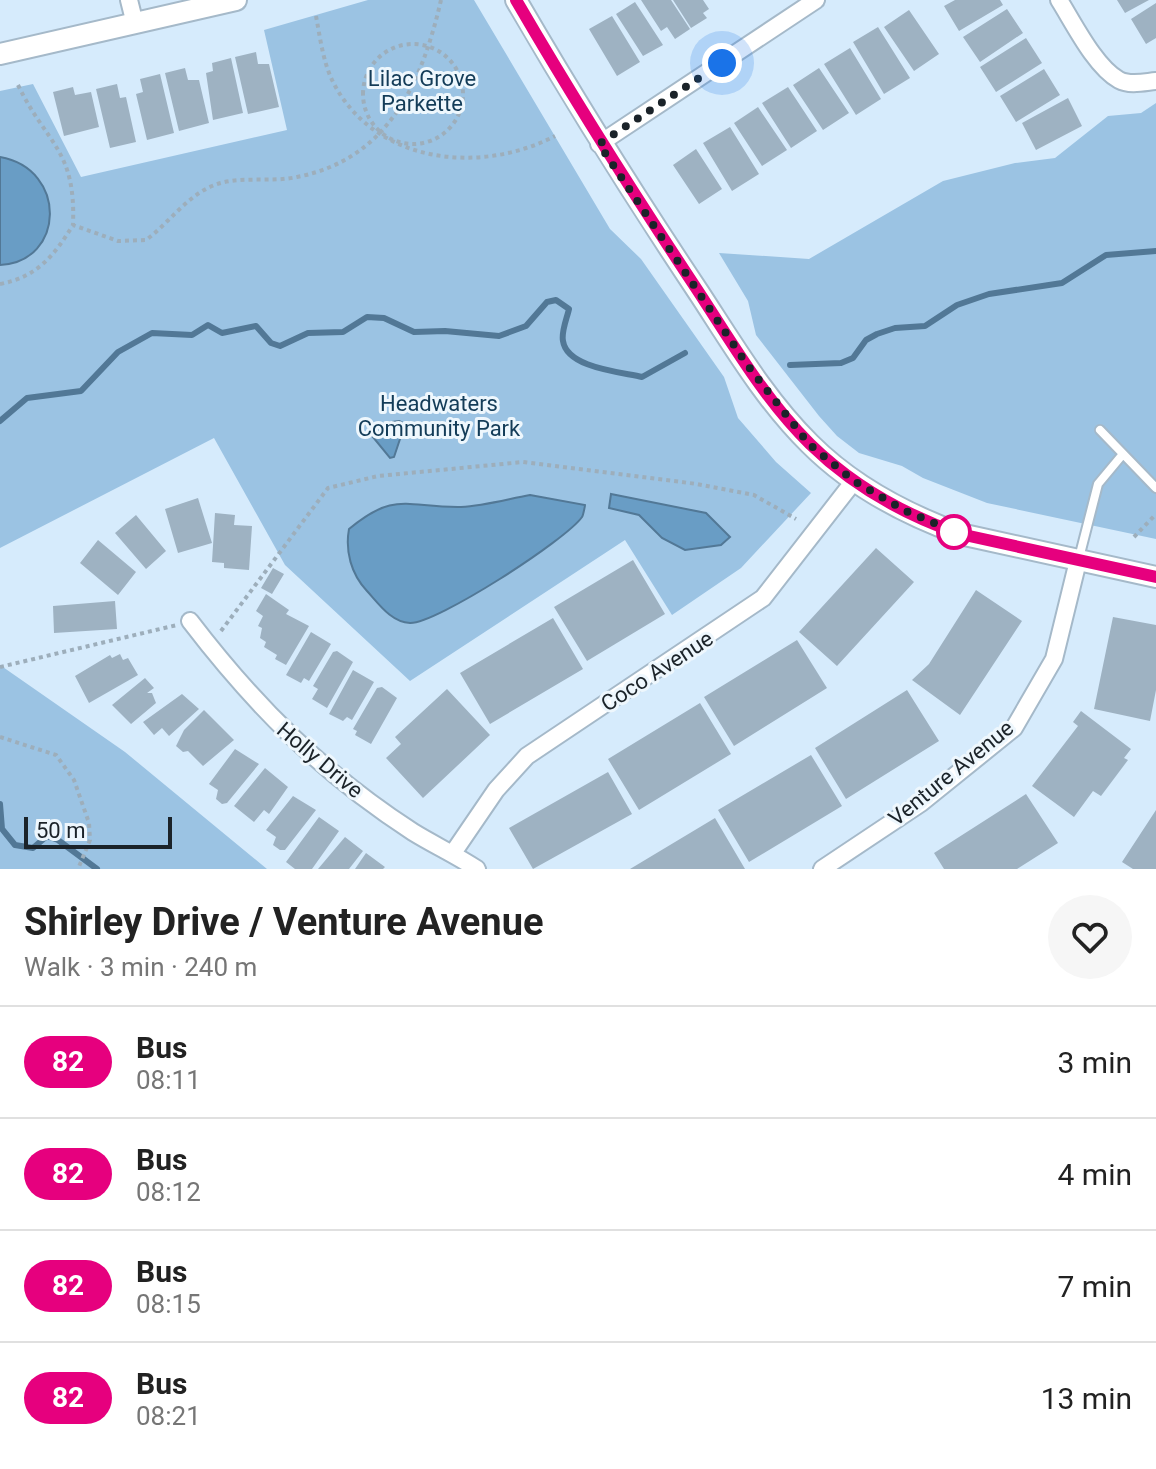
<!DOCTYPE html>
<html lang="en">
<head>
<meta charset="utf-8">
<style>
	body { margin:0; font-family:Roboto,sans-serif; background:#f6f6f6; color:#222; height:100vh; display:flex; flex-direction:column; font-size:30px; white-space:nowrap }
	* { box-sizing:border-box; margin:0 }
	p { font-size:26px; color:#767676 }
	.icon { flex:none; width:44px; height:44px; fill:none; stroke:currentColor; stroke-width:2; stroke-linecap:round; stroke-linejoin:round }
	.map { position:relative; height:869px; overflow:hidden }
	.side { display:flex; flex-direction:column; background:#fff; flex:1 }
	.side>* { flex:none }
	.badge { padding:0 16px; border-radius:26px; font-size:28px; line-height:52px }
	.scale { position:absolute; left:24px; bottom:20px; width:148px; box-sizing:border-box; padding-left:8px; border:4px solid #1b2329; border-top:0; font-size:22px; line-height:28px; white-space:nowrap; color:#1b2329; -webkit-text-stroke:6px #eef7fd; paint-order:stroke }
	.you { position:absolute; width:40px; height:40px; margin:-20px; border:6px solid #fff; border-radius:50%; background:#1a73e8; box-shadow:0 0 0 12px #1a73e833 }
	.map>.badge { position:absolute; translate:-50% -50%; box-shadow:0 0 0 4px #fff }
	.round { display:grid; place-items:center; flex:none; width:84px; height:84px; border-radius:42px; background:#f6f6f6 }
	.head { display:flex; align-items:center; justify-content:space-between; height:136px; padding:0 24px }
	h1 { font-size:38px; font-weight:700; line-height:60px }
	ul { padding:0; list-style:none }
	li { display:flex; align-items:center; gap:24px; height:112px; padding:0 24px; border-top:2px solid #e0e0e0 }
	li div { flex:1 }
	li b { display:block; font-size:30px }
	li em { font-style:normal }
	li .badge { min-width:88px; font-weight:700; text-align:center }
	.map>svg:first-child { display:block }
	.green { fill:#9bc3e3 }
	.water { fill:#699dc5; stroke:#527896; stroke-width:2 }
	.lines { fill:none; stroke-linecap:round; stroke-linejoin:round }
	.stream { stroke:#527896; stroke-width:6 }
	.building { fill:#9eb2c2 }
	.service-casing { stroke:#a5b9c9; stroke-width:12 }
	.minor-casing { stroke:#a5b9c9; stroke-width:20 }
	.tertiary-casing { stroke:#a5b9c9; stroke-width:24 }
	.path { stroke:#9daebb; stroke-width:4; stroke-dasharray:4 4; stroke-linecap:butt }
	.service { stroke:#fff; stroke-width:8 }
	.minor { stroke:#fff; stroke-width:16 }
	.tertiary { stroke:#fff; stroke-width:20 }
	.line-casing { stroke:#fff; stroke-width:18 }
	.line { stroke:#e6007e; stroke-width:12 }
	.walk { stroke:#1b2329; stroke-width:8; stroke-dasharray:0 14.4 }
	.stop-dot { fill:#fff; stroke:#e6007e; stroke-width:4 }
	.labels { text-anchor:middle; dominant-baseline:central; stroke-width:6; stroke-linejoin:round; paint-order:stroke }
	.park-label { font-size:22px; fill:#133c58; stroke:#eef7fd }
	.street-label { font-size:22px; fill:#1b2329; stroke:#eef7fd }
</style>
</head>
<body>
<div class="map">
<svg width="1156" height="869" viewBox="0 0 1156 869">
	<rect width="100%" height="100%" fill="#d6ebfc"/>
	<path class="green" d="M368 0H474L610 229 641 259 724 377 738 418 776 462 811 493 741 568 672 615 625 540 410 681 285 565 214 438 0 548V91L33 84 81 177 287 130 264 30Z
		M1156 103V539L987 503 923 478 902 466 859 453 837 436 819 416 756 335 748 301 719 253 809 259 943 181 1015 163 1055 158 1108 116 1141 113Z
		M0 665 125 752 267 869H0Z"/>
	<path class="water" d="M0 157C68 169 65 262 0 265Z
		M399 421 405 424 394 457 390 458 368 431 384 423Z
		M611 494 706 513 730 537 721 545 685 550 662 538 639 515 609 508Z
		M530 495 585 505C585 506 583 516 582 517 566 540 436 624 410 623 391 622 379 604 367 591 351 574 345 551 349 529 396 490 407 508 461 507 484 506 508 499 530 495Z"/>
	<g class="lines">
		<path class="stream" d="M790 365 841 363 853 358 866 340 877 334 895 328 925 326 957 305 989 294 1062 283 1106 255 1156 251
			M0 421 27 398 81 391 118 352 152 333 192 335 208 325 222 333 256 326 271 343 280 346 308 333 343 332 367 317 384 318 414 332 445 331 499 336 526 326 547 302 556 300 569 309C567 318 561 332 563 341 567 368 621 372 642 377L685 353
			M0 804 2 829 15 845 33 848 47 836 58 840 97 869"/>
	</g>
	<path class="building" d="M641 0H671L690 29 675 39 667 27 661 31Z
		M673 0H703L709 9 703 13 707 18 691 28Z
		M955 0H1000L1003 5 959 31 944 6Z
		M1117 0H1149L1125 13Z
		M635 2 663 45 643 56 616 14Z
		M1156 3V38L1146 44 1131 19Z
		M1007 9 1023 33 980 62 963 37Z
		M909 10 939 54 914 71 884 27Z
		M612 16 640 62 617 76 589 29Z
		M878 27 910 78 884 94 853 42Z
		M1026 38 1042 63 996 92 980 67Z
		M850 48 881 99 856 115 824 64Z
		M256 52 258 64H269L279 107 248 114 235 57Z
		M231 58 243 113 213 120 206 73 213 71 212 63Z
		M185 68 188 80H199L209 123 179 131 165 73Z
		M819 68 849 113 823 130 793 85Z
		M1044 69 1060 95 1016 122 1000 96Z
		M160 74 174 133 147 140 136 94 143 92 140 79Z
		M117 84 120 98 126 97 136 142 110 148 96 89Z
		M73 87 75 95 91 92 99 127 64 136 53 92Z
		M788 87 817 131 791 148 762 103Z
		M1068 98 1082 126 1036 150 1022 123Z
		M758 107 787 150 762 166 734 123Z
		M730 127 759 174 732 191 703 143Z
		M696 149 722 189 699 204 673 165Z
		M198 498 212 543 178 553 165 509Z
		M215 513 235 515 234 525 252 526 249 570 224 568V563L212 562Z
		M136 515 166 551 146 569 115 533Z
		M98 540 136 572 118 595 80 563Z
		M876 548 914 582 837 666 799 632Z
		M633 560 665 614 587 661 554 607Z
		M273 568 284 574 272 594 261 588Z
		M976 590 1022 621 960 715 912 680 929 664Z
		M266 594 289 610 286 614 309 626 286 665 275 659 277 655 264 647 266 642 260 638 262 628 258 626 263 616 256 611Z
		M115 601 117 629 54 633 53 606Z
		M1113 617 1156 625V690L1150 721 1094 709Z
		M553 618 583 669 490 724 460 673Z
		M311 632 331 644 309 681 304 678 301 683 286 675Z
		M797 640 827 688 734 746 704 697Z
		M337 651 353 662 327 708 312 699 318 689 313 686 333 652Z
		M120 654 123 660 128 658 138 675 89 703 75 676 110 655 112 658Z
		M353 670 374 682 352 720 347 717 343 721 329 714Z
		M145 678 154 688 147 693H152L156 703 131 724 112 705Z
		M382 687 397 698 371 744 355 735 357 731 353 729 377 688Z
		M447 689 490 735 423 798 386 758 401 744 395 737Z
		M907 690 939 741 846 799 815 748Z
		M182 694 199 709 169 736 162 728 154 735 143 722Z
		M700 703 731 754 639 810 608 759Z
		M204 710 234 740 203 766 188 751 183 752 176 746 184 730Z
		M1081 711 1131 749 1124 758 1128 760 1101 796 1093 791 1074 817 1032 786 1078 726 1073 722Z
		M235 749 259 764 227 803 222 804 216 799 218 790 209 784Z
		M811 755 842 806 749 862 718 810Z
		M265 768 288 787 269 814 264 810 254 822 234 806Z
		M608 772 632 814 533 869 509 828Z
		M1026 794 1058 843 1017 869H944L934 853Z
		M293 796 316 810 285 850H280L273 845 276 837 266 830Z
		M1156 810V869H1133L1122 862Z
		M319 817 339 831 312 869H295L286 862Z
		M715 818 745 869H630Z
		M345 837 363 851 349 869H318Z
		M366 853 385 867 383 869H355Z"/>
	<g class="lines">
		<g class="service-casing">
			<path id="service" d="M1100 430 1156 488
				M1079 558 1098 484 1123 454"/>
		</g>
		<g class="minor-casing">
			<path id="minor" d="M129 0 135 24
				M1059 0C1073 22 1095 67 1119 80 1130 86 1145 82 1156 81
				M599 144 816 0
				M190 621C255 706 322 773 413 832 434 845 456 855 477 869
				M453 853 496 790 527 756 763 598 854 481
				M822 869 921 803 1014 728 1054 659 1078 561"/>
		</g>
		<g class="tertiary-casing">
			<path id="tertiary" d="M516 0C574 100 635 197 699 293 733 345 766 401 810 444 852 486 905 514 960 534L1156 577
				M0 54 236 0"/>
		</g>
		<path class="path" d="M316 16C320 37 323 62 333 82 375 164 480 175 555 136
			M363 94a50 50 0 1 1 100 0a50 50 0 1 1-100 0Z
			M18 85C47 145 76 149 73 225
			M0 284C37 277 54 256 73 225L118 241 146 240C169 223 186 197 212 186 237 175 270 183 297 177 389 159 422 82 441 0
			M1134 537 1156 514
			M221 631 328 488 378 476 523 462 697 484 754 495 796 519
			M0 667 177 625
			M0 737 56 755 74 780 89 823 90 840 78 869"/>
		<use href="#service" class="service"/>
		<use href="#minor" class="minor"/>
		<use href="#tertiary" class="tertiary"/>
	</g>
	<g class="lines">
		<g class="line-casing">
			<path id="line" d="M516 0C573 98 633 193 696 288 731 341 764 399 810 444 852 485 905 515 960 534L1156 577"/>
		</g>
		<use href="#line" class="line"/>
		<path class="walk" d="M722 63 599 144 748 366 809 444 854 481 906 511 960 534 954 532"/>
	</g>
	<circle class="stop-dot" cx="954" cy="532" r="16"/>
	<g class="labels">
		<g class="park-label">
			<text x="422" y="78">Lilac Grove<tspan x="422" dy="25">Parkette</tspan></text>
			<text x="439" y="403">Headwaters<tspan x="439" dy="25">Community Park</tspan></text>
		</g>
		<g class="street-label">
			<text transform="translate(657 671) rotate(-33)">Coco Avenue</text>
			<text transform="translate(320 760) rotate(40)">Holly Drive</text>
			<text transform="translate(951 773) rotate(-39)">Venture Avenue</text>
		</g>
	</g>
</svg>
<div class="scale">50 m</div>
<div class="you" style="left:722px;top:63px"></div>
</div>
<section class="side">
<div class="head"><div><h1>Shirley Drive / Venture Avenue</h1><p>Walk · 3 min · 240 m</p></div><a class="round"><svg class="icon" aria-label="heart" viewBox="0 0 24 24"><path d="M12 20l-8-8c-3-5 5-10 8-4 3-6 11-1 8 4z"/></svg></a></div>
<ul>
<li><span class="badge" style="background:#e6007e;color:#fff">82</span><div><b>Bus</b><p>08:11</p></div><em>3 min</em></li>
<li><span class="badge" style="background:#e6007e;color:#fff">82</span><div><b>Bus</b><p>08:12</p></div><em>4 min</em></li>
<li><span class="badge" style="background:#e6007e;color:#fff">82</span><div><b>Bus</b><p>08:15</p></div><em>7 min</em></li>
<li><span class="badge" style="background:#e6007e;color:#fff">82</span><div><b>Bus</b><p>08:21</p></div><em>13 min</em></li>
</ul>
</section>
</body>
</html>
